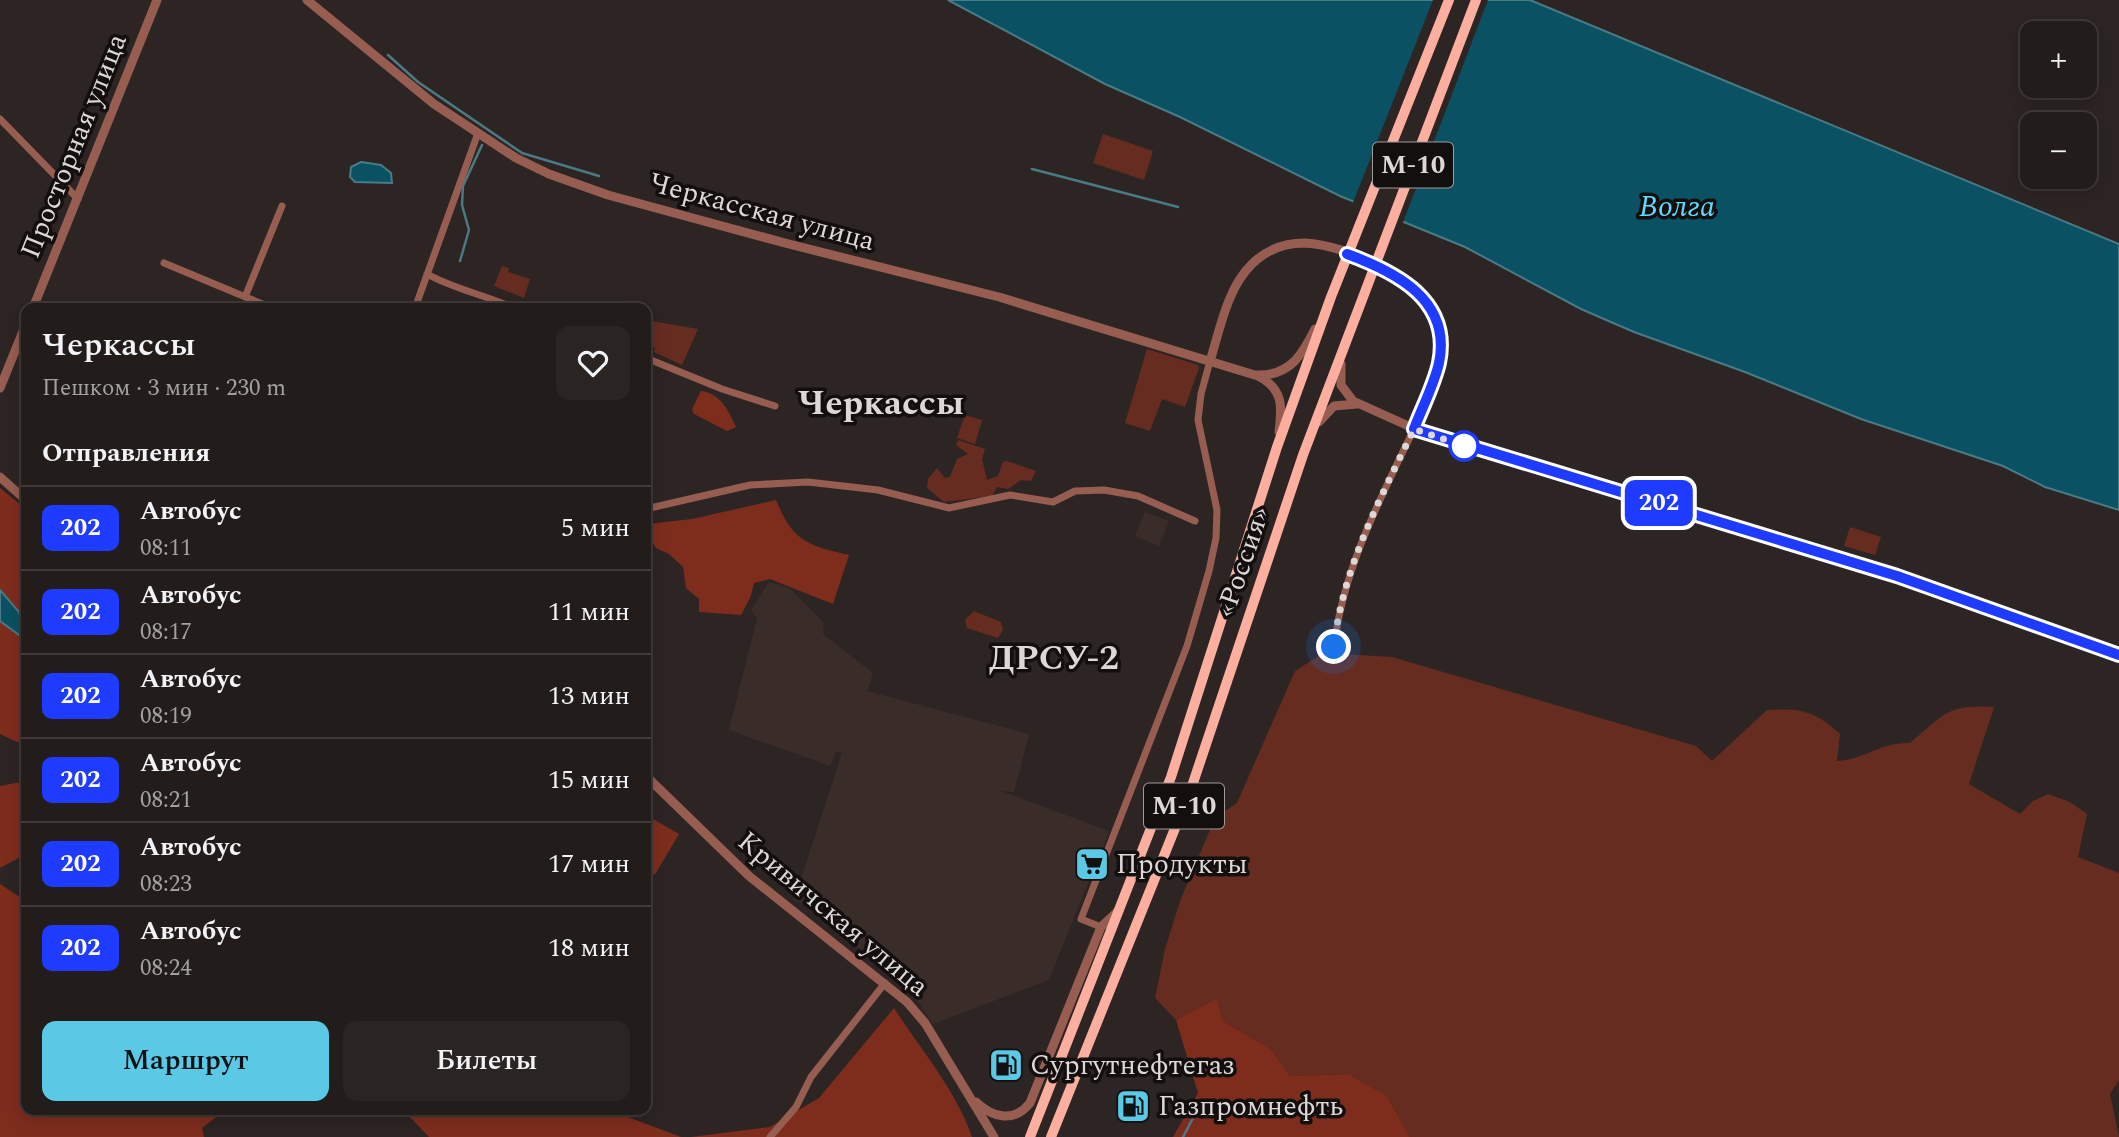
<!DOCTYPE html>
<html lang="ru">
<head>
<meta charset="utf-8">
<style>
	body { margin:0; font-family:Spectral,serif; background:#2a2523; color:#f1f3f6; height:100vh; display:flex; flex-direction:column; font-size:26px; white-space:nowrap }
	* { box-sizing:border-box; margin:0 }
	p { font-size:23px; color:#a2a1a2 }
	.icon { flex:none; width:38px; height:38px; fill:none; stroke:currentColor; stroke-width:2; stroke-linecap:round; stroke-linejoin:round }
	.map { position:relative; flex:1; overflow:hidden }
	.details { position:absolute; left:21px; top:303px; width:630px; height:812px; display:flex; flex-direction:column; background:#221c1a; border-radius:14px; box-shadow:0 4px 18px #0003,0 0 0 2px #3f3a39 }
	.details>* { flex:none }
	.badge { padding:0 14px; border-radius:10px; font-size:24px; line-height:46px }
	.tools { position:absolute; left:2020px; top:21px; display:grid; gap:14px }
	.tools a { display:grid; place-items:center; width:77px; height:77px; border-radius:14px; background:#221c1a; box-shadow:0 4px 18px #0003,0 0 0 2px #3f3a39; font-size:35px }
	.you { position:absolute; width:35px; height:35px; margin:-18px; border:5px solid #fff; border-radius:50%; background:#1a73e8; box-shadow:0 0 0 10px #1a73e833 }
	.map>.badge { position:absolute; translate:-50% -50%; box-shadow:0 0 0 4px #fff }
	h2 { padding:0 21px; font-size:26px; line-height:63px }
	.round { display:grid; place-items:center; flex:none; width:74px; height:74px; border-radius:14px; background:#2a2523 }
	.head { display:flex; align-items:center; justify-content:space-between; height:119px; padding:0 21px }
	h1 { font-size:33px; font-weight:600; line-height:52px }
	.action { display:flex; gap:14px; margin-top:auto; padding:14px 21px }
	.action a { flex:1; height:80px; border-radius:14px; background:#5bc8e6; color:#111; font-size:28px; font-weight:600; line-height:80px; text-align:center }
	.action a+a { background:#2a2523; color:#f1f3f6 }
	ul { padding:0; list-style:none }
	li { display:flex; align-items:center; gap:21px; height:84px; padding:0 21px; border-top:2px solid #3f3a39 }
	li div { flex:1 }
	li b { display:block; font-size:26px }
	li em { font-style:normal }
	li .badge { min-width:77px; font-weight:700; text-align:center }
	.map>svg:first-child { display:block }
	.built { fill:#3a2c29 }
	.green { fill:#672c20 }
	.forest { fill:#7e2d1d }
	.water { fill:#0a5263; stroke:#497a86; stroke-width:2 }
	.pier { fill:#2d2523 }
	.lines { fill:none; stroke-linecap:round; stroke-linejoin:round }
	.stream { stroke:#497a86; stroke-width:2.5 }
	.minor { stroke:#985d51; stroke-width:7 }
	.tertiary { stroke:#985d51; stroke-width:9 }
	.trunk { stroke:#fcaf9e; stroke-width:10 }
	.line-casing { stroke:#fff; stroke-width:16 }
	.line { stroke:#1f3bff; stroke-width:10 }
	.walk { stroke:#ddd8d6; stroke-width:7; stroke-dasharray:0 12.6 }
	.stop-dot { fill:#fff; stroke:#1f3bff; stroke-width:3.5 }
	.labels { text-anchor:middle; dominant-baseline:central; stroke-width:7; stroke-linejoin:round; paint-order:stroke }
	.shield { fill:#120f0e; stroke:#a09c9a; stroke-width:2 }
	.shield-label { font-size:26px; font-weight:bold; fill:#ddd8d6 }
	.street-label { font-size:28px; fill:#ddd8d6; stroke:#120f0e }
	.poi-label { font-size:28px; fill:#ddd8d6; stroke:#120f0e; text-anchor:start }
	.water-label { font-size:30px; font-style:italic; fill:#61dafc; stroke:#120f0e }
	.district-label { font-size:35px; font-weight:bold; fill:#ddd8d6; stroke:#120f0e }
</style>
</head>
<body>
<div class="map">
<svg width="2119" height="1137" viewBox="0 0 2119 1137">
	<rect width="100%" height="100%" fill="#2d2523"/>
	<path class="built" d="M1145 512 1169 521 1159 546 1135 536Z
		M769 582 790 589 824 623 823 634 873 673 867 691 1029 734 1014 792 1001 791 1109 831 1049 980 933 1024 908 987 829 924 830 916 794 900 842 753 836 751 830 766 729 730 757 619 751 610Z"/>
	<path class="green" d="M1103 134 1153 151 1144 180 1093 163Z
		M502 266 509 268 508 272 530 279 524 298 494 286Z
		M646 320 698 329 682 365 654 352 655 348 646 344Z
		M1147 349 1198 365 1199 368 1185 407 1162 399 1150 431 1125 423Z
		M965 415 982 420 975 444 957 438Z
		M958 440 985 449 982 459 987 480 998 476 1003 462 1007 461 1036 471 1031 481 1021 480 1008 489 997 487 992 496 944 502 927 488 928 479 937 468 945 478 950 477 957 459 968 454 956 445Z
		M1850 527 1881 537 1875 555 1844 546Z
		M974 611 1001 622 1003 630 998 638 967 628 965 620Z
		M1323 653 1392 657 1696 746 1712 761 1767 710C1801 708 1815 711 1840 734L1837 761C1867 759 1879 742 1910 743 1945 714 1947 704 1994 707L1969 784 2020 814 2033 801 2048 794 2070 802 2087 814 2078 857 2119 873V1080L2110 1094 2119 1137H1410L1387 1096 1349 1074 1290 1076 1271 1049 1223 1021 1217 998 1176 1020 1155 998 1165 949 1180 901 1215 818 1237 803 1295 671Z"/>
	<path class="forest" d="M701 391C720 393 729 411 736 427L727 431 694 414 692 409Z
		M0 488 26 509V635L19 612 0 590Z
		M776 500C793 541 806 545 849 555L833 604 770 579 754 583 751 596 741 615 699 612V599L686 588 683 567 669 554 656 548 646 534 648 524 692 519Z
		M0 621 26 640V746L0 734Z
		M26 781V854L0 868V786Z
		M646 815 679 834 656 873 646 881Z
		M0 884 26 901V1110H225L202 1128 204 1137H0Z
		M1217 998 1223 1021 1271 1049 1290 1076 1349 1074 1387 1096 1410 1137H1173L1198 1093 1176 1020Z
		M894 1008C921 1050 956 1090 972 1137H691L770 1127 819 1098Z
		M403 1110H609L681 1137H429Z"/>
	<path class="water" d="M948 0H1530L2119 244V510L2045 487 2003 466 1861 419 1745 372 1634 332 1581 309 1465 247 1340 196 1180 117 1105 84Z
		M361 162 381 165 391 173 392 183 355 182 350 177 351 167Z
		M0 590 19 612 26 640 0 621Z"/>
	<path class="pier" d="M1433 0H1488L1402 225 1352 205Z"/>
	<g class="lines">
		<path class="stream" d="M388 55 418 82 522 153 599 176
			M1032 169 1178 207
			M460 261 469 230 462 205 463 186 482 145
			M26 645 21 661 26 698
			M1183 1137 1193 1118"/>
		<path class="minor" d="M0 119 78 199
			M164 263 272 308
			M427 274C454 289 485 295 514 308
			M245 297 282 206
			M415 308 478 133
			M646 358 722 389 775 406
			M646 509 750 485 808 482 878 490 949 508 1010 495 1053 502 1075 491 1104 490 1138 496 1195 521
			M1334 647C1343 569 1380 499 1414 429
			M1101 927 1081 919 1187 646 1209 571 1216 538 1217 510 1198 420 1201 394 1210 361
			M770 1137 796 1107 811 1077 885 983"/>
		<path class="tertiary" d="M307 0 434 104 516 158 549 174 608 195 785 243 999 297 1258 376C1284 389 1282 407 1279 432
			M33 308 157 0
			M1210 361C1220 330 1227 288 1252 264 1266 250 1285 243 1305 243 1346 245 1425 279 1437 321 1447 359 1427 394 1414 429
			M1341 364V385L1353 401 1433 437 1852 562 2119 655
			M1257 375C1290 376 1302 355 1315 329
			M0 388 26 324
			M1319 422 1334 406 1357 404
			M0 477 26 500
			M646 776 749 876 907 1002 925 1023 994 1137
			M976 1102C993 1118 1014 1123 1030 1103L1101 927 1117 912"/>
		<path class="trunk" d="M1030 1137 1171 777 1277 447 1331 297 1449 0
			M1051 1137 1192 786 1303 455 1476 0"/>
	</g>
	<g class="lines">
		<g class="line-casing">
			<path id="line" d="M1347 254C1396 272 1452 300 1439 363 1434 385 1422 408 1414 429L1897 576 2119 655"/>
		</g>
		<use href="#line" class="line"/>
		<path class="walk" d="M1334 647C1342 569 1380 499 1414 429L1464 446"/>
	</g>
	<defs>
		<g id="supermarket-square" transform="scale(1.75)"><rect x="-9" y="-9" width="18" height="18" rx="4" fill="#5bc8e6" stroke="#120f0e"/><path d="M-6-5.5h2.5l.6 2H6L4.5 2H-2.5L-4.4-4H-6ZM-1.5 3.2a1.3 1.3 0 1 0 .1 0ZM3 3.2a1.3 1.3 0 1 0 .1 0Z" fill="#111"/></g>
		<g id="fuel-square" transform="scale(1.75)"><rect x="-9" y="-9" width="18" height="18" rx="4" fill="#5bc8e6" stroke="#120f0e"/><path d="M-5.5-6h7V0h2V4h1.3V-2.5L3-4.5l.8-.8L6-3V5H2.5V1h-1V6h-7ZM-4.2-4.7v3.2H.2V-4.7Z" fill="#111"/></g>
	</defs>
	<g fill-rule="evenodd">
		<use href="#supermarket-square" x="1092" y="864"/>
		<use href="#fuel-square" x="1006" y="1065"/>
		<use href="#fuel-square" x="1133" y="1106"/>
	</g>
	<circle class="stop-dot" cx="1464" cy="446" r="14"/>
	<g class="labels">
		<g class="shield">
			<rect x="1373" y="142.5" width="80" height="45" rx="5"/>
			<rect x="1144" y="783.5" width="80" height="45" rx="5"/>
		</g>
		<g class="shield-label">
			<text x="1413" y="165">М-10</text>
			<text x="1184" y="806">М-10</text>
		</g>
		<g class="street-label">
			<text transform="translate(74 146) rotate(-68)">Просторная улица</text>
			<text transform="translate(762 212) rotate(15)">Черкасская улица</text>
			<text transform="translate(1243 562) rotate(-71)">«Россия»</text>
			<text transform="translate(833 914) rotate(40)">Кривичская улица</text>
		</g>
		<g class="poi-label">
			<text x="1116" y="864">Продукты</text>
			<text x="1030" y="1065">Сургутнефтегаз</text>
			<text x="1158" y="1106">Газпромнефть</text>
		</g>
		<g class="water-label">
			<text x="1677" y="207">Волга</text>
		</g>
		<g class="district-label">
			<text x="881" y="403">Черкассы</text>
			<text x="1054" y="658">ДРСУ-2</text>
		</g>
	</g>
</svg>
<div class="tools">
<a>+</a>
<a>−</a>
</div>
<div class="you" style="left:1334px;top:647px"></div>
<b class="badge" style="left:1659px;top:503px;background:#1f3bff;color:#fff">202</b>
<section class="details">
<div class="head"><div><h1>Черкассы</h1><p>Пешком · 3 мин · 230 m</p></div><a class="round"><svg class="icon" aria-label="heart" viewBox="0 0 24 24"><path d="M12 20l-8-8c-3-5 5-10 8-4 3-6 11-1 8 4z"/></svg></a></div>
<h2>Отправления</h2>
<ul>
<li><span class="badge" style="background:#1f3bff;color:#fff">202</span><div><b>Автобус</b><p>08:11</p></div><em>5 мин</em></li>
<li><span class="badge" style="background:#1f3bff;color:#fff">202</span><div><b>Автобус</b><p>08:17</p></div><em>11 мин</em></li>
<li><span class="badge" style="background:#1f3bff;color:#fff">202</span><div><b>Автобус</b><p>08:19</p></div><em>13 мин</em></li>
<li><span class="badge" style="background:#1f3bff;color:#fff">202</span><div><b>Автобус</b><p>08:21</p></div><em>15 мин</em></li>
<li><span class="badge" style="background:#1f3bff;color:#fff">202</span><div><b>Автобус</b><p>08:23</p></div><em>17 мин</em></li>
<li><span class="badge" style="background:#1f3bff;color:#fff">202</span><div><b>Автобус</b><p>08:24</p></div><em>18 мин</em></li>
</ul>
<div class="action"><a>Маршрут</a><a>Билеты</a></div>
</section>
</div>
</body>
</html>
